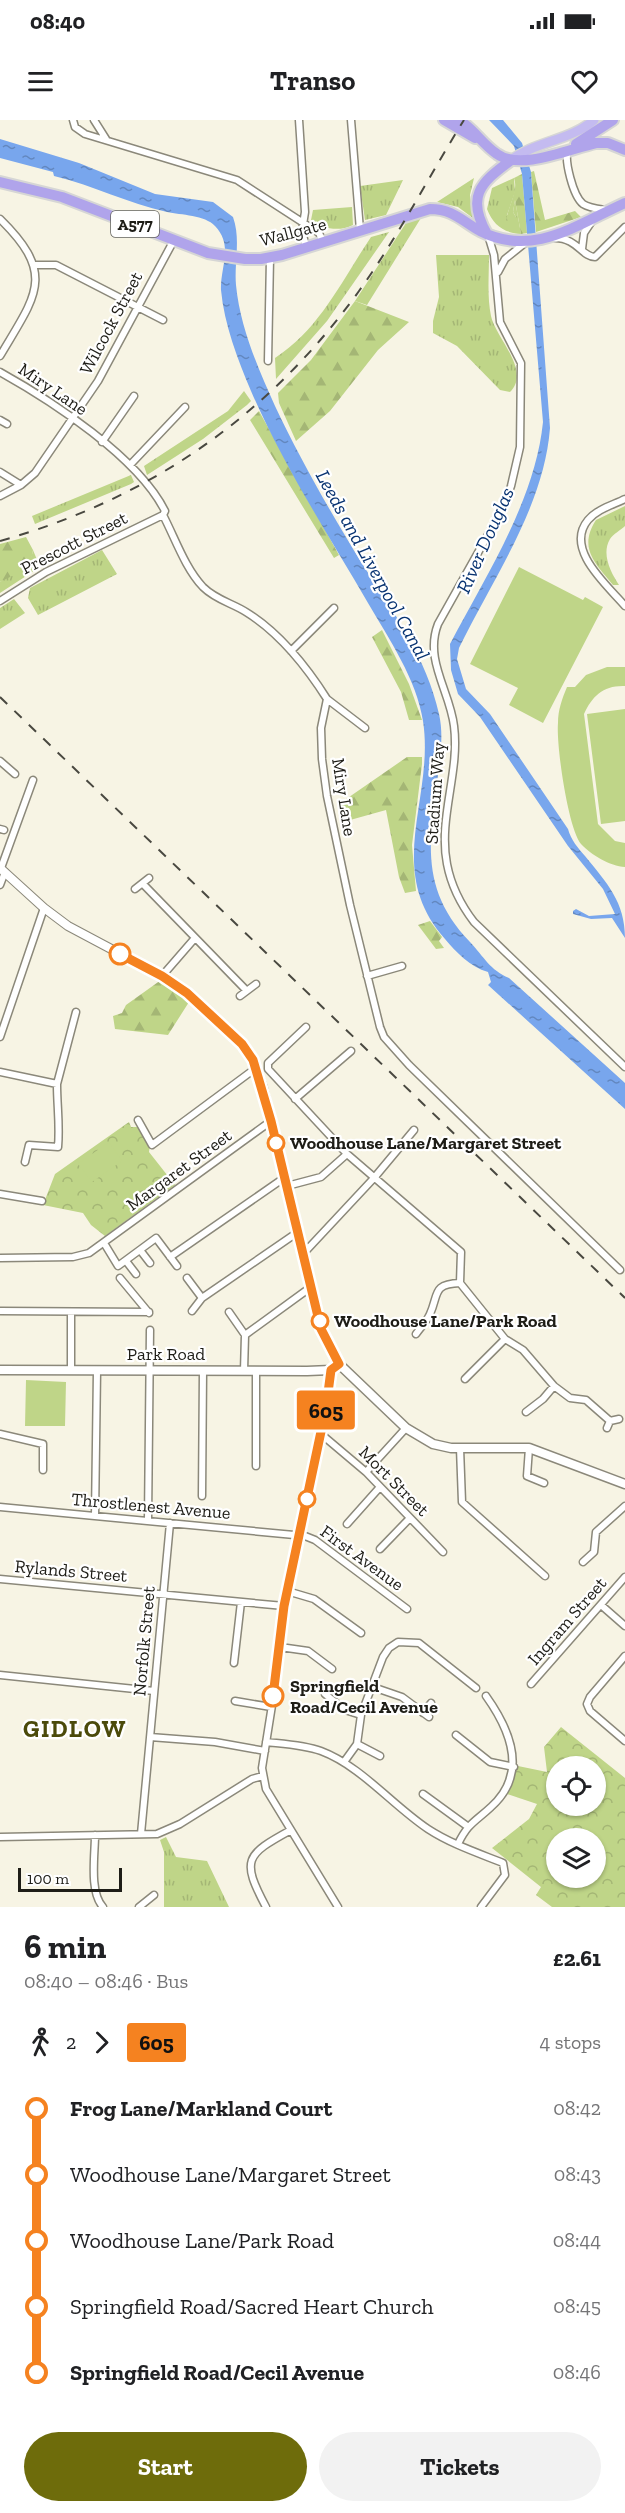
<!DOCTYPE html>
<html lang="en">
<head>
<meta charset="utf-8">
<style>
	body { margin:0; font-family:"Zilla Slab",serif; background:#f2f2f2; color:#202124; height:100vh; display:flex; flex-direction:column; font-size:22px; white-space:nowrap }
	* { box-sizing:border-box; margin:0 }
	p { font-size:20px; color:#757577 }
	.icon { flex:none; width:33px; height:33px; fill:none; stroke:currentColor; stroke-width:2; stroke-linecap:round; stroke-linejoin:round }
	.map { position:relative; height:1787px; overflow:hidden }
	.side { display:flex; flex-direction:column; background:#fff; flex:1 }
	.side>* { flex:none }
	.badge { padding:0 12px; border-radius:4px; font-size:21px; line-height:39px }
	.fabs { position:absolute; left:546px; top:1636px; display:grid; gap:12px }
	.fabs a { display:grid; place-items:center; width:60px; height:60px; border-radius:50%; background:#fff; box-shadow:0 2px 4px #0004; font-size:30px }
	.scale { position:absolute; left:18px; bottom:15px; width:104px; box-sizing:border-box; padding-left:6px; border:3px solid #1e1d17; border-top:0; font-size:16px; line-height:21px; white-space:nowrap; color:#1e1d17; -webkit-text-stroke:4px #fff; paint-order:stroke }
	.map>.badge { position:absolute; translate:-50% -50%; box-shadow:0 0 0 3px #fff }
	.legs { display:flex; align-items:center; gap:9px; height:66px; padding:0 24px; font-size:20px }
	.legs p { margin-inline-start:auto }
	.summary { display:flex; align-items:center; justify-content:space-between; height:102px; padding:0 24px }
	h1 { font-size:33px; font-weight:800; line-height:45px }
	.action { display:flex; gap:12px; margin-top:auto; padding:12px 24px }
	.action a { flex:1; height:69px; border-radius:36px; background:#6e6c0b; color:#fff; font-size:24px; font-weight:800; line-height:69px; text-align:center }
	.action a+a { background:#f2f2f2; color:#202124 }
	ul { padding:0 24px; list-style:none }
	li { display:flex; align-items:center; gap:21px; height:66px; font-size:22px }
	li i { display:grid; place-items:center; width:9px; height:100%; margin:0 8px; background:currentColor }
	li i::after { content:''; width:15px; height:15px; margin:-8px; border:4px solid; border-radius:50%; background:#fff }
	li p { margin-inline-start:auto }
	li:first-child i { background:linear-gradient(#0000 50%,currentColor 0) }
	li:last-child i { background:linear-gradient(currentColor 50%,#0000 0) }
	.status { display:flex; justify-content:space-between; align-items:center; height:42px; padding:0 30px; background:#fff; direction:ltr }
	.status svg { height:16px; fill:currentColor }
	header { display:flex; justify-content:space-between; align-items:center; height:78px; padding:0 24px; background:#fff; font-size:27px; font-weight:800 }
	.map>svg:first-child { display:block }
	.grass { fill:url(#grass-tufts) }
	.forest { fill:url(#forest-firs) }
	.park { fill:url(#park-crowns); fill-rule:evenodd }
	.pitch { fill:#bfd588 }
	.water { fill:url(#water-ripples) }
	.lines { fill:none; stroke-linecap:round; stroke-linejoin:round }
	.minor-casing { stroke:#8b887a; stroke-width:9 }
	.tertiary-casing { stroke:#8b887a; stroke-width:10 }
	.secondary-casing { stroke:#8b887a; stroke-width:11 }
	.primary-casing { stroke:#d6d6d5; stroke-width:12 }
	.trunk-casing { stroke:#d6d6d5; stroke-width:14 }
	.minor { stroke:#fff; stroke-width:6 }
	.tertiary { stroke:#fff; stroke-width:8 }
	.secondary { stroke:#fff; stroke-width:8 }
	.primary { stroke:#c4bbf0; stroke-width:9 }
	.trunk { stroke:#b0a4eb; stroke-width:10 }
	.rail { stroke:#494840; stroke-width:2; stroke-dasharray:10 10; stroke-linecap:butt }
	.line-1-casing { stroke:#fff; stroke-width:14 }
	.line-1 { stroke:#f58220; stroke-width:9 }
	.stop-1-dot { fill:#fff; stroke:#f58220; stroke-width:3 }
	.labels { text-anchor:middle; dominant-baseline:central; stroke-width:4.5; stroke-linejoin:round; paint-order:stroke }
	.shield { fill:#fff; stroke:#62615d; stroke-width:1.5 }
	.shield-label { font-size:16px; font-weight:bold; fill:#1e1d17 }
	.street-label { font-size:18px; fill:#1e1d17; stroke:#fff }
	.stop-label { font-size:18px; font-weight:bold; fill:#1e1d17; stroke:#fff; text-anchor:start }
	.water-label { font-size:20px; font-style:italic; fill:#093472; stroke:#fff }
	.district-label { font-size:24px; font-weight:bold; letter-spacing:1.5px; fill:#4b4a0a; stroke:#fff }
</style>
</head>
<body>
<div class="status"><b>08:40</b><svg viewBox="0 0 49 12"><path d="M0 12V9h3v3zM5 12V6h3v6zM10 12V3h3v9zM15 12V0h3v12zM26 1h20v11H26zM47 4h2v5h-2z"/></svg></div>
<header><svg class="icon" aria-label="menu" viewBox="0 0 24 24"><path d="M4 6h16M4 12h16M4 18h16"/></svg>Transo<svg class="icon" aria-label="heart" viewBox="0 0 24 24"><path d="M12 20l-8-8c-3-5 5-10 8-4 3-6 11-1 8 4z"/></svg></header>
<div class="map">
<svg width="625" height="1787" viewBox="0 0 625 1787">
	<defs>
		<pattern id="grass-tufts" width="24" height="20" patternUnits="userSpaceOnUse" patternTransform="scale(1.5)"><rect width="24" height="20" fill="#bfd588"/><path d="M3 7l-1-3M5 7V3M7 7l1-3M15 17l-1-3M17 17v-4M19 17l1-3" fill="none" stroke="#a4b675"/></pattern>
		<pattern id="forest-firs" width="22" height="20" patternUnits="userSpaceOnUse" patternTransform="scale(1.5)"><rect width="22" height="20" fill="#bfd588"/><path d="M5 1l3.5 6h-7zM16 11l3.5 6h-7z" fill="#a4b675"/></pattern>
		<pattern id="park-crowns" width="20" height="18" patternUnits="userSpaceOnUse" patternTransform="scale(1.5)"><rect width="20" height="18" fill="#bfd588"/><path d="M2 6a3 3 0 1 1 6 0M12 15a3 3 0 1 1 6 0" fill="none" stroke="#a4b675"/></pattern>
		<pattern id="water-ripples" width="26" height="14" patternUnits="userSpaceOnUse" patternTransform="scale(1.5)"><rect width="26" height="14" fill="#78a6ed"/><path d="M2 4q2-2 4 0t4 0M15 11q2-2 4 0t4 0" fill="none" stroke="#6287bf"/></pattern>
	</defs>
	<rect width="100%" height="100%" fill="#f7f4e4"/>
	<path class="grass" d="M474 58 470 75 473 98 458 87 437 82Z
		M514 58 515 72 507 95 516 97 513 92 515 80 521 114C504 113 493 105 487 89L492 68Z
		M403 60 386 95 365 100 360 66Z
		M352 87 353 105C339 112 323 109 311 100L313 90Z
		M421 98 367 185 355 181 406 103Z
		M389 112 327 201 276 259 275 238C320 209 342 160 371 117Z
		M436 135H489C489 155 487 177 491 196 495 217 532 251 510 272L500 270 457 226 433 213V201L439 177Z
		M244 271 251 281 247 285 203 319 147 355 144 346 228 291Z
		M131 355 134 362 131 364 35 404 32 396Z
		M625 386V406C621 410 613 414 610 419 601 434 611 453 619 465H613C595 443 578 428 596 400Z
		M33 430 40 447 0 473V462C15 452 30 450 33 430Z
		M102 430 117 454 38 495 28 478 30 468Z
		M14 479 25 493 0 509V488Z
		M166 1717 176 1737 207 1741 229 1787H164V1732L160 1720Z"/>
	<path class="forest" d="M534 51 545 100 575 91 581 97 536 112 531 52Z
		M522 54 527 113 521 114 515 80 513 92 517 99 516 107 513 108 506 103C507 87 519 71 514 58Z
		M355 181 409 202 378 230 330 291 296 321 279 283 278 273 311 240Z
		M259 291 339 435 334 438 250 300Z
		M26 417 33 430 30 447 0 462V424Z
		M382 510 409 564 422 600H409L401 572 372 517Z
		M407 637H422V644L412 725 416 771 405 773 399 757 386 690 343 702 339 684Z
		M430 801 442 817 439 821 444 828 436 829 418 805Z
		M161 860 189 882 168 915 115 909 113 896 122 893 126 885Z"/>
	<path class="park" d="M129 1002 131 1007H138L150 1025 149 1032 175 1065 105 1116 91 1105 83 1093 43 1085 55 1054Z
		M561 1607 625 1658V1787H552L536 1775 541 1767 492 1728 529 1699 537 1684 507 1674 518 1646 547 1652 544 1627ZM556 1647H596V1686H556ZM556 1719H596V1758H556Z"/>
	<path class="pitch" d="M519 447 583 480 585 477 603 487 543 603 509 585 518 568 470 544Z
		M607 547H625V566C604 565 592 576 584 594L598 704 615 721 625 723V747C610 746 591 735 581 724 568 708 556 625 558 603 558 590 562 579 567 567H575L586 555Z
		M625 589V701L601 704 587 594Z
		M109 1022 122 1041 92 1062 78 1044Z
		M26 1260 66 1262 65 1306H25Z"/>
	<path class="water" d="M489 0H503L522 23 531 52 550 308C544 387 493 458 459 528L457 539 466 569 490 594 568 709C571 720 578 728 585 736 607 763 625 782 625 818L612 798 591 799 573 794V791L576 789 589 796 615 794 603 769 568 726 480 597 458 574 451 550 450 524C486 455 535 381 543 302L522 54 514 26Z
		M0 19 79 43 155 74 213 82 233 97C241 119 234 143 236 165 240 207 258 248 275 286 299 337 333 397 363 445 393 491 427 539 439 594 444 616 440 639 437 662 428 726 422 772 470 822 484 837 490 850 509 858L625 963V989L488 865 491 862 488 852C470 847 456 832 445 819 383 749 435 679 423 601 417 560 389 519 368 483 328 414 283 345 251 271 238 240 224 204 221 170 220 147 234 126 215 106 205 95 181 95 167 92 127 83 95 66 54 56L53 52 0 38Z"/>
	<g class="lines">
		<g class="minor-casing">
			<path id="minor" d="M73 0 75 7 85 14 237 60 319 113 323 122
				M94 0 106 19
				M299 0 305 92 302 111 306 127
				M351 0 360 110
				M568 30C564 40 573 76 583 84 589 88 599 89 606 90
				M0 99C57 155 36 175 0 236
				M488 115 494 135 500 202 521 243 520 327 511 366 503 388 438 504C424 540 450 571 454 606 460 652 438 698 447 744 451 765 461 785 474 802L625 947
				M555 118C577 118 582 137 595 137L625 107
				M582 129 584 113 592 101
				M35 145H56L163 200
				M498 152 505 139 525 123
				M268 241 270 138
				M0 252C52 281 138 337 165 391L163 395C175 418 185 448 203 467 216 480 232 483 246 492 280 513 306 546 327 579L321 608 322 639 327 676 350 785 380 907 384 917 409 945 620 1150
				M0 300 7 304
				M102 322 134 276
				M130 345 185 287
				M0 352 21 365
				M0 376 21 365 35 353 98 261 174 120
				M625 379C613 385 597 389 588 400 564 429 607 465 625 486
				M0 481 46 452 163 395
				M291 531 334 488
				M327 579 365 608
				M0 641 15 654
				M0 709 4 710
				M1 748 33 660
				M143 764 246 870
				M0 765 5 752
				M135 769 149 758
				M162 856 195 818
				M367 856 402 846
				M240 876 256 864
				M306 907 268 943V949L347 1034 461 1132 460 1163 505 1219 523 1230 554 1266 570 1278 586 1280 610 1301
				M0 917 44 788
				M0 952 57 964C57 986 60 1005 58 1027L29 1025 25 1042
				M57 964 76 892
				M295 979 351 931
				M138 1000 152 1025 256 948
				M287 1066 321 1057 347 1034
				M0 1074 42 1081
				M104 1123 118 1146 156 1118 177 1146
				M140 1130 150 1143
				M303 1134 374 1058 414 1010
				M170 1137 284 1058
				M0 1138 73 1137 89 1133 271 1001
				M126 1141 136 1154
				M120 1158 149 1193
				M187 1158 202 1178
				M0 1191 149 1192
				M192 1191 202 1178 298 1112
				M71 1192V1250
				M229 1192 245 1215
				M416 1214C421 1207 427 1201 430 1194 439 1174 432 1164 460 1163
				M331 1250 321 1314 284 1486 277 1554 262 1648 266 1669 338 1787
				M244 1251 245 1215 311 1167
				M465 1259 505 1219
				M526 1292 543 1279 554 1266
				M607 1308 610 1301 619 1299
				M0 1314 43 1324V1350
				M321 1314 366 1352 443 1432
				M460 1328 462 1382 545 1456
				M529 1328 527 1356 544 1363
				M256 1346V1251
				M366 1352 406 1308
				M202 1376 203 1251
				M0 1387 305 1416 315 1420 407 1489
				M95 1396 97 1251
				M148 1400 150 1210
				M347 1404 380 1367
				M380 1429 410 1398
				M583 1442 594 1432 596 1412 625 1386
				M0 1459 284 1486
				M287 1471 314 1479 361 1513
				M601 1485 625 1506
				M280 1527 308 1531 332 1549
				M625 1536 590 1577 587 1584 590 1591 625 1621
				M234 1543 241 1482
				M0 1555 154 1571
				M531 1564 625 1457
				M370 1566 402 1577 429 1597
				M325 1574 345 1590 361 1595
				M235 1581 271 1587
				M423 1593 431 1583
				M456 1615 490 1642 514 1647
				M150 1617 215 1622 265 1631
				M266 1622C284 1624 304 1625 321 1631 361 1646 392 1685 428 1709 451 1724 478 1733 503 1743L505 1755 481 1787
				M357 1624 380 1636
				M344 1642 357 1624 361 1595 383 1537 389 1528 398 1522 419 1523 476 1568
				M423 1674 467 1706
				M141 1714 170 1403
				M95 1715C95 1735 89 1772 103 1787
				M0 1717 157 1714 180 1704 252 1659 263 1656
				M458 1724C468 1703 475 1702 491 1687 528 1654 511 1611 486 1576
				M139 1787 154 1775
				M266 1787C241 1740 245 1735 291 1710"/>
		</g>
		<g class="tertiary-casing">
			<path id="tertiary" d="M0 748 44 788 68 806 162 856 187 873 242 924 253 940 263 967 321 1209 339 1244"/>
		</g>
		<g class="secondary-casing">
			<path id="secondary" d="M0 1250 307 1251 331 1250 339 1244 406 1308 433 1324 451 1328H529L625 1364"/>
		</g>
		<g class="primary-casing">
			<path id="primary" d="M510 41C535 21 570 21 594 0"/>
		</g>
		<g class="trunk-casing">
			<path id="trunk" d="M444 0 475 18
				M459 0C474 9 482 24 497 34 520 51 569 29 596 23H608L625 30
				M576 24 613 0
				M0 62 62 77 208 133 245 139H261L282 135 430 89C453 89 462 101 480 111 533 138 576 105 625 83
				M487 114C466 77 480 63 510 41"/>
		</g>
		<use href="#minor" class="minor"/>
		<use href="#tertiary" class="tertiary"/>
		<use href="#secondary" class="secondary"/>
		<use href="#primary" class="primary"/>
		<use href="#trunk" class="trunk"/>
		<path class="rail" d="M0 421C149 379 268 297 359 171 398 117 429 56 464 0
			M0 577 625 1178"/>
	</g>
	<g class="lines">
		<g class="line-1-casing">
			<path id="line-1" d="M120 834 162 856 187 873 242 924 253 940 271 1001 321 1209 339 1244 331 1250 326 1288 284 1486 273 1576"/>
		</g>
		<use href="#line-1" class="line-1"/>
	</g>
	<g class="stop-1-dot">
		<circle cx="120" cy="834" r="10"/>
		<circle cx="276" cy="1023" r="8"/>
		<circle cx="320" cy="1201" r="8"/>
		<circle cx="307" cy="1379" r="8"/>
		<circle cx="273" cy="1576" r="10"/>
	</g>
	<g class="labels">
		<rect class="shield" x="111" y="91" width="48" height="26" rx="4.5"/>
		<g class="shield-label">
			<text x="135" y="104">A577</text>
		</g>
		<g class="street-label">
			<text transform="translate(293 112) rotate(-15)">Wallgate</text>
			<text transform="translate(111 203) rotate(-62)">Wilcock Street</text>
			<text transform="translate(53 269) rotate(34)">Miry Lane</text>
			<text transform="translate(74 423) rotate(-27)">Prescott Street</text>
			<text transform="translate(435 673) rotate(-86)">Stadium Way</text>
			<text transform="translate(344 677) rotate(81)">Miry Lane</text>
			<text transform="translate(179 1050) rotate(-36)">Margaret Street</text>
			<text x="166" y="1234">Park Road</text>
			<text transform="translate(394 1361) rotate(45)">Mort Street</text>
			<text transform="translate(151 1386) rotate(5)">Throstlenest Avenue</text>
			<text transform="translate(362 1438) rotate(36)">First Avenue</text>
			<text transform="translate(71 1451) rotate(5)">Rylands Street</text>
			<text transform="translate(567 1501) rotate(-49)">Ingram Street</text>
			<text transform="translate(144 1521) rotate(-85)">Norfolk Street</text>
		</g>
		<g class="stop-label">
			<text x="290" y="1023">Woodhouse Lane/Margaret Street</text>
			<text x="334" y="1201">Woodhouse Lane/Park Road</text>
			<text x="290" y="1566">Springfield<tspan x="290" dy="21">Road/Cecil Avenue</tspan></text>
		</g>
		<g class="water-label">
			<text transform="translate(485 420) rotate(-66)">River Douglas</text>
			<text transform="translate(373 445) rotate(61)">Leeds and Liverpool Canal</text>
		</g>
		<g class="district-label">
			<text x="75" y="1608">GIDLOW</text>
		</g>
	</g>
</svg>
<div class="fabs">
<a><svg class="icon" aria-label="locate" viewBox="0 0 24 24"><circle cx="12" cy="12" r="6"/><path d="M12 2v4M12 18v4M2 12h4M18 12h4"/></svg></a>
<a><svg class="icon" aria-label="layers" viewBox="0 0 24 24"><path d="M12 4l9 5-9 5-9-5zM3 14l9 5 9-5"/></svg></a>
</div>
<div class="scale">100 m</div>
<b class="badge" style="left:326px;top:1290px;background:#f58220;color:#111">605</b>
</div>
<section class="side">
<div class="summary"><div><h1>6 min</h1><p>08:40 – 08:46 · Bus</p></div><b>£2.61</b></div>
<div class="legs"><svg class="icon" aria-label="walk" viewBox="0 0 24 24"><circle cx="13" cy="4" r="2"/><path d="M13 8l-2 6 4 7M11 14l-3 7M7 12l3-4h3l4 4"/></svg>2<svg class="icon" aria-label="forward" viewBox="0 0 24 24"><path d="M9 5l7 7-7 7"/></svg><b class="badge" style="background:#f58220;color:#111">605</b><p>4 stops</p></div>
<ul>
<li><i style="color:#f58220"></i><b>Frog Lane/Markland Court</b><p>08:42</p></li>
<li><i style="color:#f58220"></i><span>Woodhouse Lane/Margaret Street</span><p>08:43</p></li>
<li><i style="color:#f58220"></i><span>Woodhouse Lane/Park Road</span><p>08:44</p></li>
<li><i style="color:#f58220"></i><span>Springfield Road/Sacred Heart Church</span><p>08:45</p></li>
<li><i style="color:#f58220"></i><b>Springfield Road/Cecil Avenue</b><p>08:46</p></li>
</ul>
<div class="action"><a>Start</a><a>Tickets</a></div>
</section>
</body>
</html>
